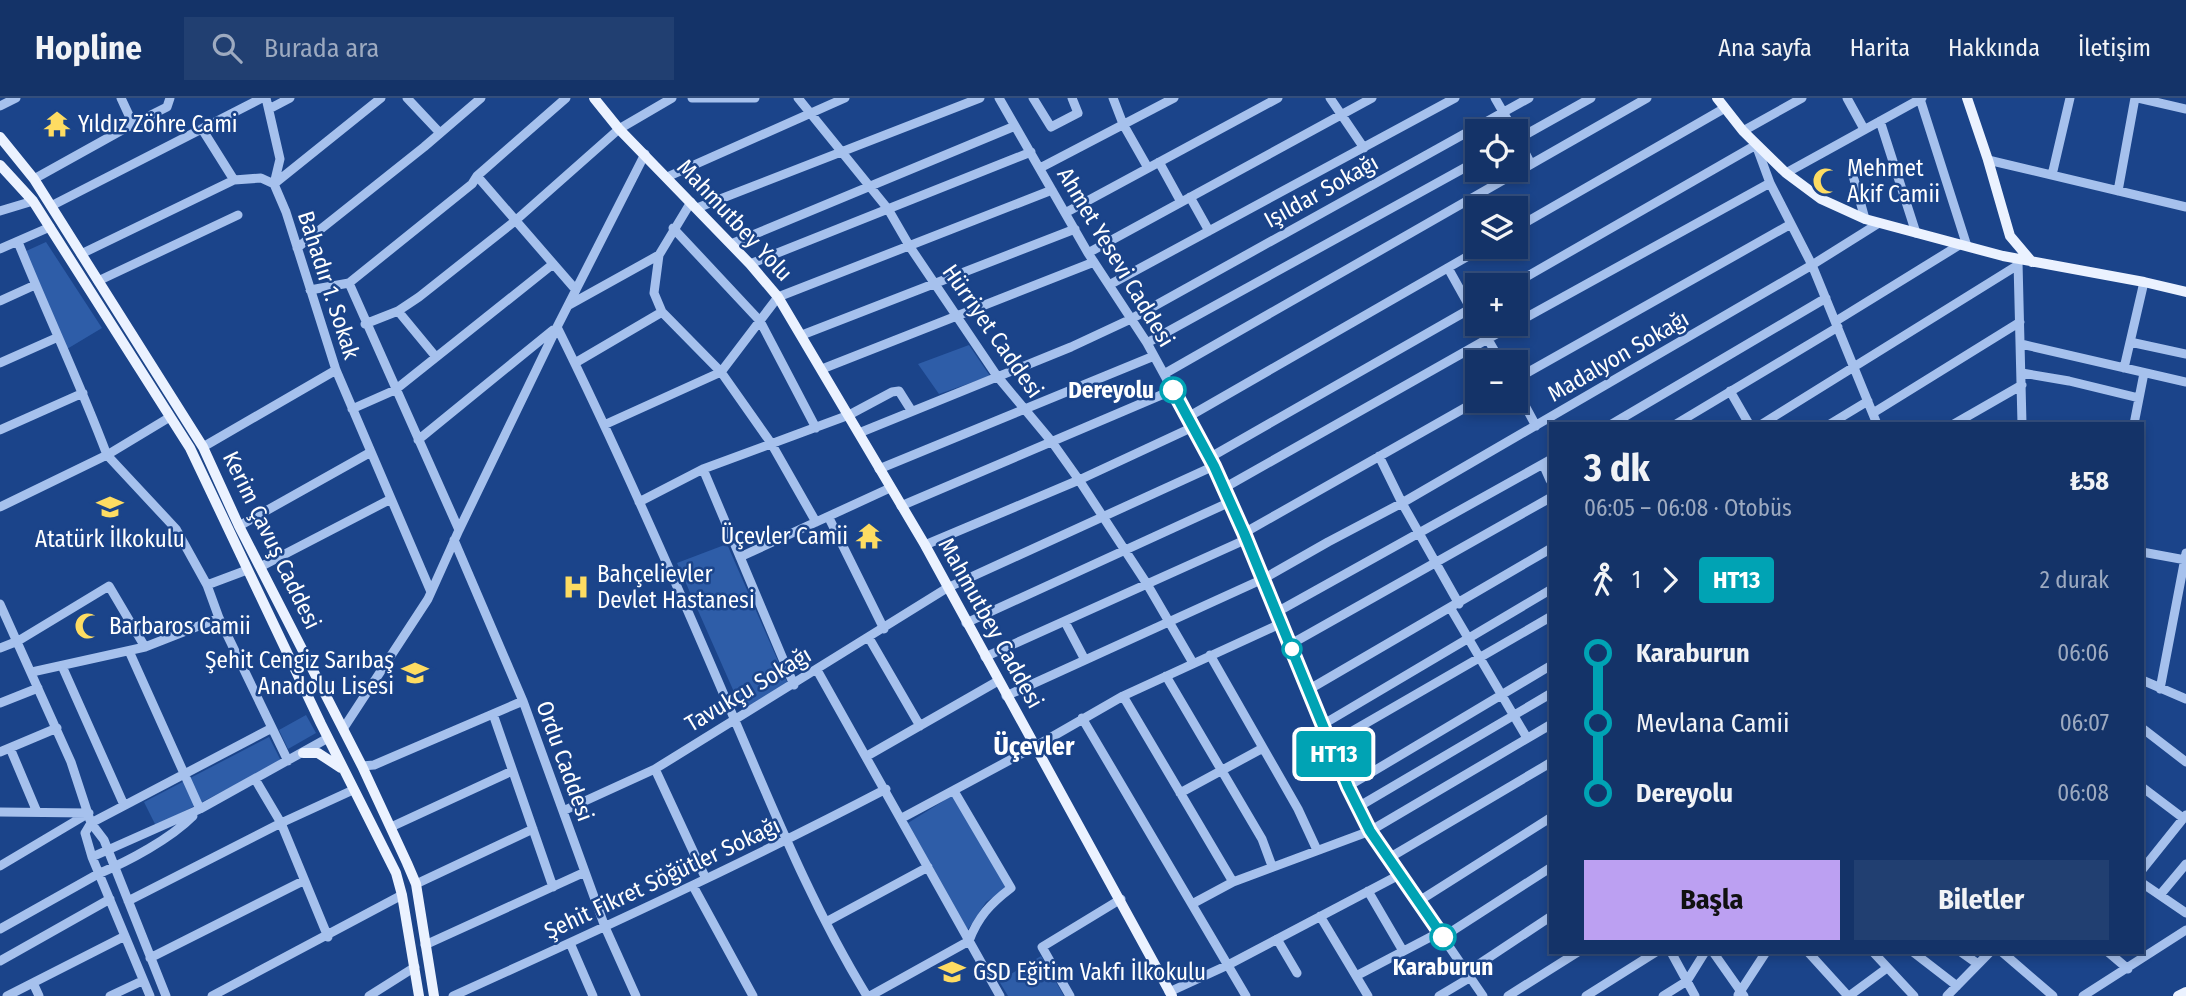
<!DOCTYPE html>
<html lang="tr">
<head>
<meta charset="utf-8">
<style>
	body { margin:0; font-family:"Fira Sans Condensed",sans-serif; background:#213f71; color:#f1f3f6; height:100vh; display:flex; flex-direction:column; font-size:26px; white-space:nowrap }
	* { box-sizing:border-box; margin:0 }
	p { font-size:23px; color:#9daac0 }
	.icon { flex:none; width:38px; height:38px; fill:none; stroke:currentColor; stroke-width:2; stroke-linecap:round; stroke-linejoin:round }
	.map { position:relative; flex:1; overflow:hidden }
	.sheet { position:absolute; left:1549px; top:324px; width:595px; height:532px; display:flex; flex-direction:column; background:#143368; border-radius:0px; box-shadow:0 4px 10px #0003,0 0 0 2px #334e7c }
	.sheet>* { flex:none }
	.badge { padding:0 14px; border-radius:5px; font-size:24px; line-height:46px }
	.tools { position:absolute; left:1465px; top:21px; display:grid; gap:14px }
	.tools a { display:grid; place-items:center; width:63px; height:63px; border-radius:0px; background:#143368; box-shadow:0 4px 10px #0003,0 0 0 2px #334e7c; font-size:35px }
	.map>.badge { position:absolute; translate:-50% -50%; box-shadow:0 0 0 4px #fff }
	.legs { display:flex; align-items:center; gap:10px; height:77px; padding:0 35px; font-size:23px }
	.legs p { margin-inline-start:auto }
	.summary { display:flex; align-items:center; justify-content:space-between; height:119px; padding:0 35px }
	h1 { font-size:38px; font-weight:700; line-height:52px }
	.button { display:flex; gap:14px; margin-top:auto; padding:14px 35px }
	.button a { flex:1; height:80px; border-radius:0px; background:#bca0f2; color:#111; font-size:28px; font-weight:700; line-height:80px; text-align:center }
	.button a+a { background:#213f71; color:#f1f3f6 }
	ul { padding:0 35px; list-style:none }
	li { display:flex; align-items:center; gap:24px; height:70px; font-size:26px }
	li i { display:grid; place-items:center; width:10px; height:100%; margin:0 9px; background:currentColor }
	li i::after { content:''; width:18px; height:18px; margin:-9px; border:5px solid; border-radius:50%; background:#143368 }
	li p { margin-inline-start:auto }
	li:first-child i { background:linear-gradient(#0000 50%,currentColor 0) }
	li:last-child i { background:linear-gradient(currentColor 50%,#0000 0) }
	header { display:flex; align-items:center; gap:42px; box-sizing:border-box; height:98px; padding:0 35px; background:#143368; border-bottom:2px solid #334e7c }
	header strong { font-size:33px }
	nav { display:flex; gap:38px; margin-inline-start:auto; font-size:24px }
	.search { width:490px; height:63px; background:#213f71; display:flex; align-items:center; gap:18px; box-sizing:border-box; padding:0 24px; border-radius:0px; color:#9daac0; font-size:26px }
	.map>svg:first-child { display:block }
	.green { fill:#2e5da8 }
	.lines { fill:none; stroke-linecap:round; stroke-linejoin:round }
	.minor { stroke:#a6c1ed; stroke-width:9 }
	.major { stroke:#ebf2ff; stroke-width:10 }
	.line-1-casing { stroke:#fff; stroke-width:16 }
	.line-1 { stroke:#00a3b4; stroke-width:10 }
	.stop-1-dot { fill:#fff; stroke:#00a3b4; stroke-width:3.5 }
	.labels { text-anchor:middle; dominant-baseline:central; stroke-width:5; stroke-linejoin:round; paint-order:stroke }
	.poi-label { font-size:23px; fill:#fff; stroke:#1b448a; text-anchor:start }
	.street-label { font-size:23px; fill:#fff; stroke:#1b448a }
	.stop-label { font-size:23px; font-weight:bold; fill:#fff; stroke:#1b448a; text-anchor:end }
	.quarter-label { font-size:26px; font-weight:bold; fill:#fff; stroke:#1b448a }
</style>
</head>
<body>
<header>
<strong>Hopline</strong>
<div class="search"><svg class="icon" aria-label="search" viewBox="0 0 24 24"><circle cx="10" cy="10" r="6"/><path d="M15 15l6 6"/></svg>Burada ara</div>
<nav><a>Ana sayfa</a><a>Harita</a><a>Hakkında</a><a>İletişim</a></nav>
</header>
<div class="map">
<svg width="2186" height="898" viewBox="0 0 2186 898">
	<rect width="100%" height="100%" fill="#1b448a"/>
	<path class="green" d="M46 144 102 230 67 251 24 154Z
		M969 247 990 278 939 296 918 266Z
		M727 446 788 586 742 612 677 465Z
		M306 617 316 635 288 651 279 632Z
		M269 639 281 663 156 728 144 704Z
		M953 697 1007 790 986 804 967 833 908 725Z
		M1041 858 1064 898H1008L999 883Z"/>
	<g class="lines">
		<path class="minor" d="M121 0 133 26
			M266 0 280 61 274 86
			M407 0 440 35
			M692 0H755
			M798 0 888 111 910 149 997 278 1052 344 1079 382 1147 486 1193 565
			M999 0 1088 155 1147 245 1214 368 1282 525 1347 689 1370 733 1483 898
			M1033 0 1051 29 1078 15 1072 0
			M1113 0 1123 26 1148 70
			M1330 0 1364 50
			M1495 0 1514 33
			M1847 0 1864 31
			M2138 0 2186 11
			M1920 1 1967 148
			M0 8 16 0
			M269 11 290 0
			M1880 23 1916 135
			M202 31 234 82
			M1743 33 1802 0
			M1516 37 1531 66
			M1516 42 1591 0
			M1988 62 2186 109
			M1159 64 1181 104
			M1040 70 1174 0
			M1852 74 1865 121
			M1786 75 1922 0
			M2052 77 2070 0
			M477 78 576 192
			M667 79 845 0
			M34 81 133 26 167 9 170 0
			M274 86 381 0
			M2118 93 2135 0
			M1190 99 1209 133
			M691 104 659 157 654 195 662 214 721 274 771 345 816 424
			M51 108 262 0
			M697 110 980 0
			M0 113 33 103
			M1065 115 1278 0
			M673 130 760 223 816 330
			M1516 130 1725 10
			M731 146 1015 28
			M297 150 424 49 481 0
			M0 151 50 129
			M1088 155 1372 0
			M81 156 234 82 261 80 274 86 286 114 336 272 431 494
			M2018 164 2022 326
			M750 166 1031 54
			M1448 170 1477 222
			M98 183 238 117
			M349 185 459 432
			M1109 187 1455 0
			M1512 187 1756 47 1770 85 1812 167 1877 326
			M310 192 349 185 472 86 477 78 566 0
			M0 203 35 187
			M569 207 659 157
			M398 213 436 259
			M1836 223 1961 146
			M1516 225 1770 85
			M365 226 398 213 419 199 515 123 619 31 672 0
			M1479 226 1501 264
			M557 229C619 354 675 482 730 611 772 708 811 807 867 898
			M802 237 1075 131
			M2130 244 2186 256
			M1147 245 1477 63
			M2021 246 2186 284
			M0 265 56 240
			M575 265 662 214
			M2124 270 2144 184
			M822 271 1094 164
			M2022 275 2069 283 2139 300
			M1164 276 1647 0
			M1516 281 1791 126
			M1516 291 1536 328
			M1730 293 1749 326
			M352 311 395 292 553 166
			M1873 315 2020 224
			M170 319 107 357 176 431 207 487 219 520 288 663
			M1188 319 1484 149
			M1612 326 1826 200
			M1676 326 1838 229
			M1762 326 2018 167
			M1830 326 1868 303
			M1954 326 2022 287
			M2134 326 2144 275
			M604 327 721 274 778 199 1052 92
			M0 332 83 295
			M859 335 1071 249 1131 221 1529 0
			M418 342 553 232
			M203 349 336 272
			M1379 358 1402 405 1459 506
			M1209 360 1477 207
			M1543 366 1550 382
			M703 371 794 587
			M879 371 1154 258
			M1224 390 1514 226
			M639 404 703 371 849 317 892 294 899 293 911 312
			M901 408 1173 292
			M0 409 107 357C80 285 47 216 18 144
			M829 420 884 531
			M239 428 371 354
			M1244 435 1477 303
			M454 442 523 603 605 829 636 898
			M925 447 1079 382 1193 329
			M2142 454 2186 462
			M740 459 890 390
			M260 469 391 401
			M207 487 247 472
			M0 506 71 664 91 725 104 742 166 898
			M1451 511 1527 640
			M1277 514 1550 362
			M1065 524 1085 562
			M966 525 1230 404
			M869 540 920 628
			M1291 546 1550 400
			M0 550 18 543 109 488 145 549
			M129 553 200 711
			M1210 557 1298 711 1317 752
			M985 559 1247 441
			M62 568 124 707
			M817 572 1000 898
			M32 574 145 549 219 520
			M1166 578 1262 741 1272 768
			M2142 582 2186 601
			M2160 591 2186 455
			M1308 592 1550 451
			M1006 598 1263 481 1328 444 1402 405 1812 167 1879 125
			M1123 598 1233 784 1370 733 1550 627
			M0 605 38 590
			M493 616 553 789
			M1082 620 1246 898
			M1322 627 1550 492
			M2142 630 2186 664
			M343 631 428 501 459 432 557 229 645 56
			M1330 646 1550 519
			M10 650 37 714
			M0 654 57 630
			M867 658 998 583
			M362 668 374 667 523 603
			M655 671 706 781
			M255 681 281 725 328 839
			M1347 689 1550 568
			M2142 689 2183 720
			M1180 695 1263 650
			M1358 709 1550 596
			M563 713 655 671 947 490 1214 368
			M0 714 87 715
			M902 720 1036 648 1123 598 1282 525
			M91 725 272 630
			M91 725 85 735 92 759 150 898
			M391 729 512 673
			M92 759 200 711 328 640
			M1389 760 1550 665
			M0 768 89 715
			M2142 772 2186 717
			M2142 785 2186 815
			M416 786 533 731
			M693 788 753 898
			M1368 793 1403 853
			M2160 797 2186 766
			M128 803 281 725 353 692
			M1419 803 1550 720
			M1192 806 1233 784
			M1320 818 1368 898
			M826 824 928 769
			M0 831 98 776C129 763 170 741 193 718
			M1443 839 1550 770
			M1277 841 1297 875
			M570 845 593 898
			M425 847 585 774
			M1671 854 1695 898
			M1713 854 1744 898
			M1808 854 1848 898
			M1873 854 1914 898
			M1913 854 1957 888
			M1961 854 1978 866
			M2002 854 2053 898
			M2108 854 2128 871
			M150 860 303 783
			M0 863 110 801
			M1467 874 1550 819
			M1356 878 1440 834
			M33 885 39 898
			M1169 894 1228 867 1401 776
			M1738 897 1766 854
			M7 898 125 838
			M110 898 142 883
			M212 898 402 797
			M369 898 415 869
			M453 898C599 832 744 765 886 691
			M870 898 969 843C978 819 990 806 1011 790L954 693
			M1070 898 1042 849 1121 801
			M1439 898 1471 879
			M1508 898 1578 854
			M1586 898 1656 854
			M1663 898 1687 883 1705 854
			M1849 898 1887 870
			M1947 898 1990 854
			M2083 898 2186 832"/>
		<path class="major" d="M594 0 619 31 750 166 778 199 925 447 1172 898
			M1717 0 1743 33 1786 75 1821 101 1865 121 2003 158 2144 184 2186 194
			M1967 0 1988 62 2010 138 2032 164
			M0 39 34 81 203 349 239 428 362 668 407 765 416 786 434 898
			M0 67 33 103 190 350 321 626 396 775 402 797 419 898
			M303 655H318L341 670
			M2178 898 2186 894"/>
	</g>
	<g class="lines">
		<g class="line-1-casing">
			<path id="line-1" d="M1173 292 1214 368 1244 435 1348 689 1370 733 1443 839"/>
		</g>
		<use href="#line-1" class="line-1"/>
	</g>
	<defs>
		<g id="temple-bare" transform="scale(2.1)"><path d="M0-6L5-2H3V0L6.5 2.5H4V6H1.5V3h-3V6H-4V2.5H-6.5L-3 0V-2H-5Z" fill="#fedc62" stroke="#1b448a" stroke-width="2.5" paint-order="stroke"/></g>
		<g id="mosque-bare" transform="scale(2.1)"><path d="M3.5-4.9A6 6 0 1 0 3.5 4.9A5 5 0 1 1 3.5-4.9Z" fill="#fedc62" stroke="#1b448a" stroke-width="2.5" paint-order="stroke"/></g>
		<g id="school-bare" transform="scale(2.1)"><path d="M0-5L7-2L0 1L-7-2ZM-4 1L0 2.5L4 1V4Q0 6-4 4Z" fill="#fedc62" stroke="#1b448a" stroke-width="2.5" paint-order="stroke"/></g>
		<g id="hospital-bare" transform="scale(2.1)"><path d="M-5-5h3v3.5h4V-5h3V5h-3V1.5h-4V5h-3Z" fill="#fedc62" stroke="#1b448a" stroke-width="2.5" paint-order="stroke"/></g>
	</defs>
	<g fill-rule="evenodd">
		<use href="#temple-bare" x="57" y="26"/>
		<use href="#mosque-bare" x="1826" y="83"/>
		<use href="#school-bare" x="110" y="409"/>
		<use href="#temple-bare" x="869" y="438"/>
		<use href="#hospital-bare" x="576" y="489"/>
		<use href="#mosque-bare" x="88" y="528"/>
		<use href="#school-bare" x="415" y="575"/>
		<use href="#school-bare" x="952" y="874"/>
	</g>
	<g class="stop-1-dot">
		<circle cx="1173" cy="292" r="12"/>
		<circle cx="1292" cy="551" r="9"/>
		<circle cx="1443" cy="839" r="12"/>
	</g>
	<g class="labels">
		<g class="poi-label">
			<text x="78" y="26">Yıldız Zöhre Cami</text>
			<text x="1847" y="70">Mehmet<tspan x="1847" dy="26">Akif Camii</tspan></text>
			<text x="848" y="438" text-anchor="end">Üçevler Camii</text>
			<text x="110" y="441" text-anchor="middle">Atatürk İlkokulu</text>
			<text x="597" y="476">Bahçelievler<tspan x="597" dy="26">Devlet Hastanesi</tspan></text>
			<text x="109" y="528">Barbaros Camii</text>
			<text x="394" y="562" text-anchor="end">Şehit Cengiz Sarıbaş<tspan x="394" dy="26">Anadolu Lisesi</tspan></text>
			<text x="973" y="874">GSD Eğitim Vakfı İlkokulu</text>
		</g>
		<g class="street-label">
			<text transform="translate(1321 93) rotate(-29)">Işıldar Sokağı</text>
			<text transform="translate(735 122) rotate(47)">Mahmutbey Yolu</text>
			<text transform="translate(1116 159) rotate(59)">Ahmet Yesevi Caddesi</text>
			<text transform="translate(329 187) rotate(72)">Bahadır 1. Sokak</text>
			<text transform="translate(993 233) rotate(55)">Hürriyet Caddesi</text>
			<text transform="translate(1618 258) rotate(-30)">Madalyon Sokağı</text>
			<text transform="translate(272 442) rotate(64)">Kerim Çavuş Caddesi</text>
			<text transform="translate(991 525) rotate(61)">Mahmutbey Caddesi</text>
			<text transform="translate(748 591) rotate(-31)">Tavukçu Sokağı</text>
			<text transform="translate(565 663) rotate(70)">Ordu Caddesi</text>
			<text transform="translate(662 780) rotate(-25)">Şehit Fikret Söğütler Sokağı</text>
		</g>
		<g class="stop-label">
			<text x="1154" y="292">Dereyolu</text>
			<text x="1443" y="869" text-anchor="middle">Karaburun</text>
		</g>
		<g class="quarter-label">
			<text x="1034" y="648">Üçevler</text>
		</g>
	</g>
</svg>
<div class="tools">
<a><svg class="icon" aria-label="locate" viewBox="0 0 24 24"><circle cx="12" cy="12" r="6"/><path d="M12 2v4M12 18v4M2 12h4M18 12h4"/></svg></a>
<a><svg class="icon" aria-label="layers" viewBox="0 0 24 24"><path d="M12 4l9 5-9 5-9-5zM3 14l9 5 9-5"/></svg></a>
<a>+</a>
<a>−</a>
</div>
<b class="badge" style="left:1334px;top:656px;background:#00a3b4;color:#fff">HT13</b>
<section class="sheet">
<div class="summary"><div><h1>3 dk</h1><p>06:05 – 06:08 · Otobüs</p></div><b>₺58</b></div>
<div class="legs"><svg class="icon" aria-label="walk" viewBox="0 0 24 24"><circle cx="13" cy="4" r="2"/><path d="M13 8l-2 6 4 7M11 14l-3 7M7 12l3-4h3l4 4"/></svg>1<svg class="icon" aria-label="forward" viewBox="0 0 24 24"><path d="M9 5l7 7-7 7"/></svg><b class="badge" style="background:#00a3b4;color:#fff">HT13</b><p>2 durak</p></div>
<ul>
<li><i style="color:#00a3b4"></i><b>Karaburun</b><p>06:06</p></li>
<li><i style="color:#00a3b4"></i><span>Mevlana Camii</span><p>06:07</p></li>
<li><i style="color:#00a3b4"></i><b>Dereyolu</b><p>06:08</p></li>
</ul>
<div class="button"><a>Başla</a><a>Biletler</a></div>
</section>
</div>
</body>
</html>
